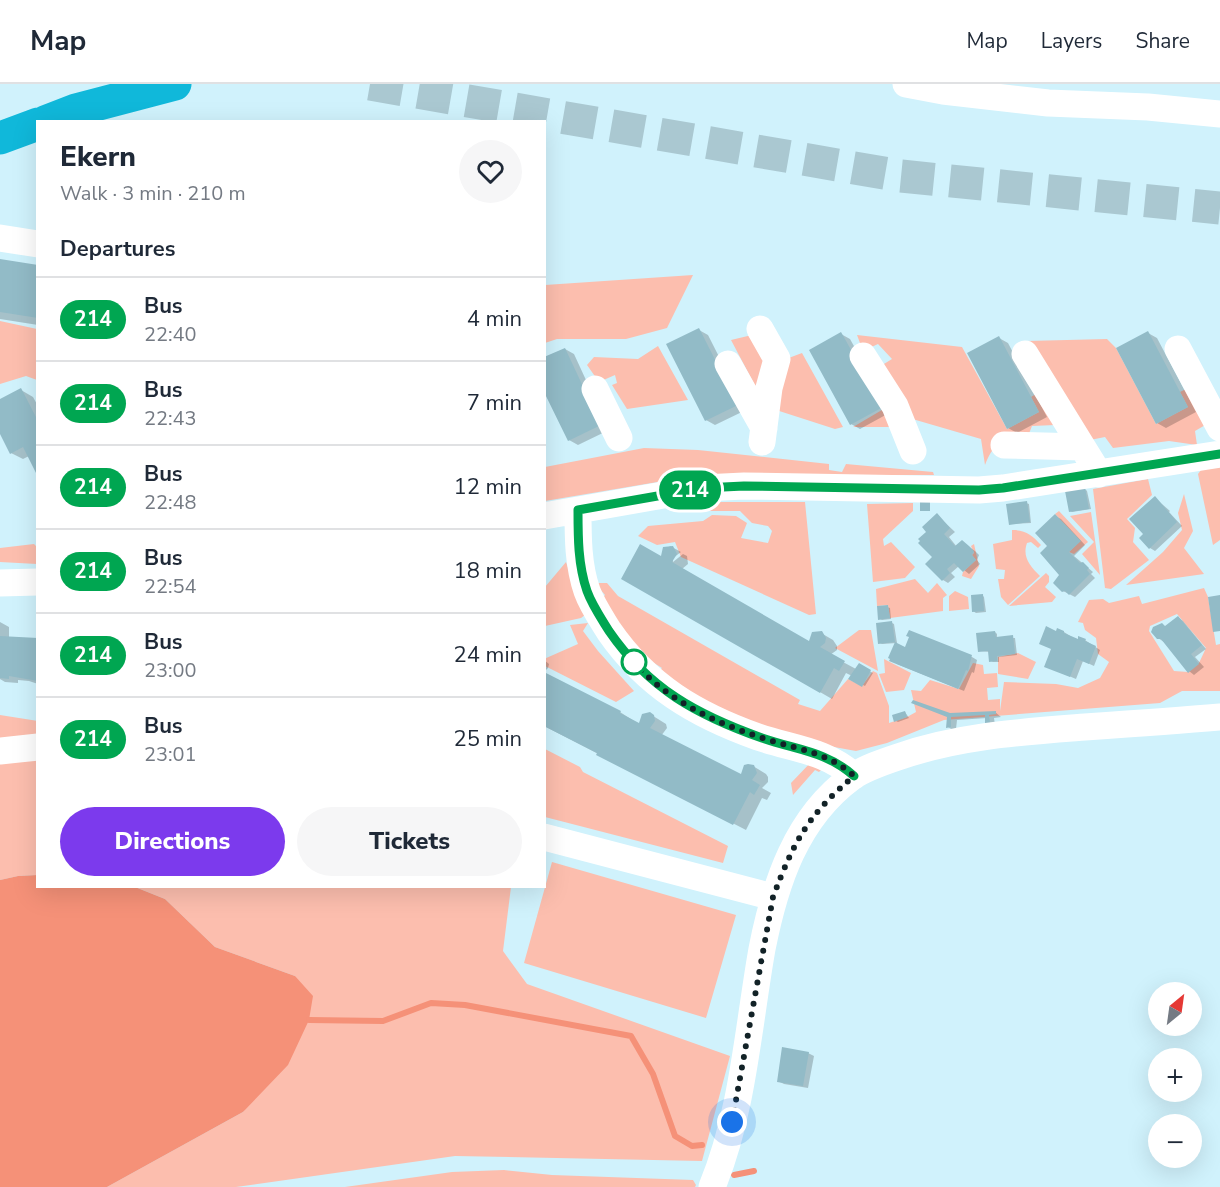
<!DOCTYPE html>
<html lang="en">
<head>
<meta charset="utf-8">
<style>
	body { margin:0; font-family:"Nunito Sans",sans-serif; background:#f6f6f7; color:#1f2937; height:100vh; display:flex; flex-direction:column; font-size:22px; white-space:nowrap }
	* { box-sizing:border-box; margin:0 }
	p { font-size:20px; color:#747a83 }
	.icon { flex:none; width:33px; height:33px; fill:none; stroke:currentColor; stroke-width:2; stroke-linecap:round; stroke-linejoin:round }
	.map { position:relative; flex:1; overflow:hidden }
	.sheet { position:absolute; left:36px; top:36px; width:510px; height:768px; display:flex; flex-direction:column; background:#fff; border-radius:0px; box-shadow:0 6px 24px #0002 }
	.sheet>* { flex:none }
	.badge { padding:0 12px; border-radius:20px; font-size:21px; line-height:39px }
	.needle { width:39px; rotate:29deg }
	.controls { position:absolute; left:1148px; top:898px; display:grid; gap:12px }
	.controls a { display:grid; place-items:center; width:54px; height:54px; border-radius:50%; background:#fff; box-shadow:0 6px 24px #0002; font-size:30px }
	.you { position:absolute; width:30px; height:30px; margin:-15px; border:4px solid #fff; border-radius:50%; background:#1a73e8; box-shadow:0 0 0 9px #1a73e833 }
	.map>.badge { position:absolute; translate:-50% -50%; box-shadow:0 0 0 3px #fff }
	h2 { padding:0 24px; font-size:22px; line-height:54px }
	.round { display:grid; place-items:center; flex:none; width:63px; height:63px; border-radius:32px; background:#f6f6f7 }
	.overview { display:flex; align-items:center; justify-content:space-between; height:102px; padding:0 24px }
	h1 { font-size:28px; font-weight:800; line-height:45px }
	.primary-button { display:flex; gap:12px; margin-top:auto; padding:12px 24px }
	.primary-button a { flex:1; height:69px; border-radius:36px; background:#7c3aed; color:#fff; font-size:24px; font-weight:800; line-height:69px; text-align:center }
	.primary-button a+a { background:#f6f6f7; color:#1f2937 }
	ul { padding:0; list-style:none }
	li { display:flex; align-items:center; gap:18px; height:84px; padding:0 24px; border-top:2px solid #e0e1e3 }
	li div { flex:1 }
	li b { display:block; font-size:22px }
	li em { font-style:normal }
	li .badge { min-width:66px; font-weight:700; text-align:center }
	header { display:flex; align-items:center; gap:36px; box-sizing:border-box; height:84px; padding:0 30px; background:#fff; border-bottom:2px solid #e0e1e3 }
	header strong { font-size:28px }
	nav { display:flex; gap:33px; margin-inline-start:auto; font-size:21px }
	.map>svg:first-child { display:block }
	.green { fill:#fcbeae; fill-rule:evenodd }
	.water { fill:#f59178 }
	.shadow { fill:#0003 }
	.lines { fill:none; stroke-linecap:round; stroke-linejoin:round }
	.stream { stroke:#f59178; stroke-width:6 }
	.building { fill:#92bbc7 }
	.highway-tunnel { stroke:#aac8d1; stroke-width:33; stroke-dasharray:33 16; stroke-linecap:butt }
	.minor { stroke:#fff; stroke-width:27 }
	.highway { stroke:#10b8da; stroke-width:33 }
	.line-casing { stroke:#fff; stroke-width:14 }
	.line { stroke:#00a651; stroke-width:9 }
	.walk { stroke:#122227; stroke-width:6; stroke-dasharray:0 10.8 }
	.stop-dot { fill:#fff; stroke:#00a651; stroke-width:3 }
</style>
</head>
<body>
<header>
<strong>Map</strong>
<nav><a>Map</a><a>Layers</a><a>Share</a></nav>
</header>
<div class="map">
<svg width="1220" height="1103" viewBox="0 0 1220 1103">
	<rect width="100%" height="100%" fill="#d0f2fc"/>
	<path class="green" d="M693 191 667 244 626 255H557L545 259V201Z
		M0 237 37 245V296L26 292 0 300Z
		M752 251 770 288 760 311 731 256Z
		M857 251 962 263 1007 345 1039 328 1031 313 1039 308 1055 341 1032 342 1028 352C1004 355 994 357 985 381L981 355 909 334 879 283 892 275 878 260 863 267Z
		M1107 255 1116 264 1156 340 1188 323 1180 308 1188 304 1207 340 1195 347 1197 361 1169 357 1113 364 1105 353 1085 357 1027 257Z
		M658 262 688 316 627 325 612 301 617 299 615 291 599 298 587 281 594 273 638 275Z
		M802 269 843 343 835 345 773 325 786 275Z
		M887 323 894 343H853Z
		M644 364 698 366 829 380V386L842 388 846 380 933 388 934 391H699L545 417V383Z
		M1220 380V456L1213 461 1198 390 1204 382Z
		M1148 395 1152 411 1127 435 1135 444 1133 458 1149 476 1111 505 1105 504 1093 405Z
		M1184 410 1193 447 1184 464 1204 490 1126 501 1163 468 1182 446 1178 429Z
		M702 418H805L816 530 809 531 681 473 675 458 657 461 638 452 648 442 703 437 712 431 736 432 747 439 741 454 768 459 772 447 768 442 752 439 740 427H703Z
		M913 419V427L883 455 884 462 891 458 915 483 905 494 873 498 867 420Z
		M1059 427 1088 458 1074 470 1069 468 1080 457 1055 430Z
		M1091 428 1100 491 1082 470 1094 458 1070 432Z
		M1012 446C1026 446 1032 451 1041 461L1038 464 1031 458 1027 459C1022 473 1030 482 1040 492L1008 521 1001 513 998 495H1004L1005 486 996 485 993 460 1012 456Z
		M34 460 37 463V480L0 478V464Z
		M974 460 979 482 971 495 962 492 963 488 976 476 972 471 974 469 971 462Z
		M566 478 585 531 581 534 545 542V503Z
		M1046 489 1049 492V498L1045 503 1056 513 1052 518 1009 522Z
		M915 495 928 509 937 499 947 511 943 514V527L890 534 888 521 877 522 876 505Z
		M595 499H607L618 512 800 616 798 620 820 627 848 595 862 602 873 587 877 589 889 622V639L907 633 916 628 911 606 921 607 930 596 959 605 973 579 983 581 984 590 997 589 998 603 987 604 988 616 1000 615V627L1004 598 1056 600 1078 604 1100 594 1109 578 1098 570 1096 554 1085 546 1083 539 1078 538 1089 516 1103 515 1109 519 1139 512 1142 520 1204 504 1208 513 1216 561 1220 560V607H1182L1160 619 944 636 887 659 856 667 812 659 733 634 658 588 662 584 654 579 650 586 600 517 605 511ZM1177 530 1206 564 1199 579 1188 588 1174 587 1149 547 1150 542Z
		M955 507 968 513 969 525 949 527V512Z
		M588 539 583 547 598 567 634 607 616 618 545 582 544 575 578 560 570 541Z
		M859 546H871L878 587 835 564Z
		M1018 569 1036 578 1028 595 998 590V573Z
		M884 575 911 589 904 606 886 608 879 590 885 589Z
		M0 631 38 637 37 791 18 792 0 796Z
		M545 665 580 683 583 688 728 762 723 779 545 733Z
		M813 676 823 684 819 688 815 686 793 711 791 699Z
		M552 778 736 831 706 934 524 879Z
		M135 803H511L503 867 527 900 730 972 702 1077 455 1072 236 1103H107L243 1028 309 936 295 892 215 863 165 815Z
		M504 1086 552 1091 693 1096 696 1101 695 1103H345L452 1088Z"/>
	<path class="water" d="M37 791 38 802 135 803 165 815 215 863 295 892 313 912 309 936 288 981 243 1028 107 1103H0V796L18 792Z"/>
	<path class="shadow" d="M0 177 38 183V241L0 235Z
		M699 246 708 251 746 326 715 341 706 336Z
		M1148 249 1157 254 1196 328 1166 344 1157 339Z
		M841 250 850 255 891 328 860 345 851 340Z
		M999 254 1008 259 1047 333 1017 349 1008 344Z
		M565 265 574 270 609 346 578 361 569 356Z
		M21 306 33 313 38 322V389L29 372 23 375 11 369 0 347V316Z
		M1085 405 1087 407 1091 425 1072 428 1070 427Z
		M1155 414 1170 427 1169 428 1182 442 1155 467 1150 464 1146 450Z
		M1026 419 1029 420 1031 439 1011 440Z
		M937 431 955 448 949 453 957 463 962 458 975 467 979 471 977 476 980 480 969 490 959 482 951 489 955 493 948 499 943 496 934 474 928 448Z
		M1055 432 1061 435 1085 461 1074 472 1093 488 1091 490 1095 494 1075 513 1063 507 1061 491 1049 462Z
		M670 462 681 468 673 474V478L683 470 687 472 688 480 682 485 810 560 821 549 833 556 837 562V566L830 571 856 585 859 581 873 589 865 602 851 595 852 592 846 589 832 615 623 494 662 474Z
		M982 511 984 513 986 528 976 529 973 527Z
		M887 523 890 524 891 535 882 536 880 535Z
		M1178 533 1183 537 1206 565 1195 573 1204 583 1194 591 1189 587 1164 558 1158 554 1166 543Z
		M0 538 9 543V554L38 556V600L29 597 18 596V599L5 598 0 595Z
		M892 539 894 540 897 559 882 560 880 559Z
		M995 548 997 550V554H1015L1017 571 999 573V578H993L991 577 990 568 980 567Z
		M1064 548 1078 557 1085 556 1100 566 1094 582 1083 577 1076 595 1052 585 1057 549Z
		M897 559V561L906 565 972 573 977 576 974 589 972 588 964 607 897 580 890 574Z
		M544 576 549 580 548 584 544 588Z
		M620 628 640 641 650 630 666 640 667 644 661 652 742 692 753 682 766 690 768 693V698L762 704 771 709 767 716 762 714 746 746 544 642Z
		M905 628 909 634 898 638 896 637Z
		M995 628 1001 633 994 634 995 641 987 639V634L957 636 956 645 953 646 948 643 950 631Z
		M808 969 814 972 808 1004 784 1000 778 997Z"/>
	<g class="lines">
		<path class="stream" d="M309 936 383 937 431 919 465 921 631 952 653 990 675 1052 692 1062 702 1061
			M734 1091 754 1087"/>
	</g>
	<path class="building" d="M0 175 38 181V234L0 228Z
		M699 244 738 321 705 337 666 260Z
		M1148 247 1188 323 1156 340 1116 264Z
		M841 248 883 323 850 341 809 266Z
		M999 252 1039 328 1007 345 967 269Z
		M565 264 601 341 568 357 544 308V273Z
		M21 304 38 337V393L23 363 10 370 0 350V315Z
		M1085 404 1089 425 1069 428 1065 407Z
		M1155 412 1177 438 1149 465 1139 454 1143 450 1129 435Z
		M1027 417 1030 438 1009 441 1006 420Z
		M920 418H930V427H920Z
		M937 429 950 444 944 450 955 462 962 456 969 462 974 467 972 471 976 476 963 488 954 479 947 485 950 489 942 497 925 480 932 473 918 459 920 457 918 455 926 448 922 443Z
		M1055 430 1081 457 1069 468 1080 479 1083 478 1089 484 1087 486 1090 490 1069 511 1065 507 1062 508 1053 499 1059 491 1040 469 1047 462 1035 449Z
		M640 460 661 472 663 463 673 462 677 470 672 478 809 557 812 548 822 547 826 554 825 559 820 563 845 577 839 587 834 584 820 609 621 495Z
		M983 510 984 527 972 528 971 511Z
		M1220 511V547L1213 548 1208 513Z
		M888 521 890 534 878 536 877 522Z
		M1178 532 1202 561 1191 570 1199 580 1188 589 1161 555H1157L1151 548 1153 543 1162 539 1165 542Z
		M892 537 895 558 878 560 876 539Z
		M1046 542 1056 547 1057 544 1064 547V549L1078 555V552L1086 555 1085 557 1096 562 1089 580 1077 575 1070 593 1044 583 1051 565 1039 560Z
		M909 546 972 571 968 587 966 586 958 605 889 577 890 575 888 574 895 558 905 563 909 553 906 552Z
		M995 547 996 553 1013 551 1015 570 997 572V577L989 578 988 567 978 568 976 549Z
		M0 552 38 554V597L9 592V595L0 594Z
		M859 579 871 586 862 603 848 595Z
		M544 588 621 627 620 629 639 639 642 630 650 628 654 631 655 637 650 644 741 690 744 681 748 680 754 681 757 689 752 696 760 701 754 711 750 708 733 741 596 671 597 669 544 642Z
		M913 616 950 629 996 627V630L989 631 990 639H985V631L951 633V643L946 644 947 633 911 619Z
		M905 627 907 633 894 638 892 631Z
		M782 963 809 968 803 1002 777 998Z"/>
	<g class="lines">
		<path class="highway-tunnel" d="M370 0 901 92 1220 124"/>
		<path class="minor" d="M906 0 943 7 1048 19 1148 23 1220 30
			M0 154 38 160
			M760 245 777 275 769 304 762 358
			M1178 265 1220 344
			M1025 270 1099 390
			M863 272 895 322 913 367
			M728 280 764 344
			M595 305 619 354
			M1004 361 1082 363
			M578 426C578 453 578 481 587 507 592 521 601 534 609 547 647 602 696 631 758 653 793 665 825 666 854 692
			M544 432 703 404 744 402 979 406 1003 404 1220 370
			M0 499 38 498
			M0 667 38 663
			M544 753 773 813
			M712 1103C743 1028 748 944 762 865 775 799 796 734 852 693 865 684 883 678 898 673 958 652 1021 648 1085 643 1130 640 1175 637 1220 633"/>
		<path class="highway" d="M45 38 76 26 175 0
			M0 54 38 40"/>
	</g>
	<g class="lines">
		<g class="line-casing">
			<path id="line" d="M854 692C826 667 796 666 762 654 697 631 649 605 609 547 601 534 592 521 587 507 578 481 578 453 578 426L703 404 744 402 979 406 1003 404 1220 370"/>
		</g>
		<use href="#line" class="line"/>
		<path class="walk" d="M634 578C668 618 720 641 769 656 800 666 829 669 854 692 808 731 794 757 773 813L732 1038"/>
	</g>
	<circle class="stop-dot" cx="634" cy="578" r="12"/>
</svg>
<div class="controls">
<a><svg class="needle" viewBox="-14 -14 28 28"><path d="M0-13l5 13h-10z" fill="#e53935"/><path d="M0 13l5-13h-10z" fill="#747a83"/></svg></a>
<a>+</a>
<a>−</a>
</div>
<div class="you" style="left:732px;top:1038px"></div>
<b class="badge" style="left:690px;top:406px;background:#00a651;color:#fff">214</b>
<section class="sheet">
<div class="overview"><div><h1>Ekern</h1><p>Walk · 3 min · 210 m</p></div><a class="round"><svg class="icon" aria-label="heart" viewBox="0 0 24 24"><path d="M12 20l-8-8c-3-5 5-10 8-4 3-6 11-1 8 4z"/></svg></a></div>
<h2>Departures</h2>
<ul>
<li><span class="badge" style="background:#00a651;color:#fff">214</span><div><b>Bus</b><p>22:40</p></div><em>4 min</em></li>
<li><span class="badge" style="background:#00a651;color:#fff">214</span><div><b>Bus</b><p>22:43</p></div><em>7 min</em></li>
<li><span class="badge" style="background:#00a651;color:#fff">214</span><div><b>Bus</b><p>22:48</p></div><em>12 min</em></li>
<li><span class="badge" style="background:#00a651;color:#fff">214</span><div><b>Bus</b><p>22:54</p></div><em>18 min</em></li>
<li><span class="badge" style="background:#00a651;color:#fff">214</span><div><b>Bus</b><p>23:00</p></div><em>24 min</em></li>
<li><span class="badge" style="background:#00a651;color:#fff">214</span><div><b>Bus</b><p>23:01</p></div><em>25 min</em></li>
</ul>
<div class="primary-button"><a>Directions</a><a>Tickets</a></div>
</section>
</div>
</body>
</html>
